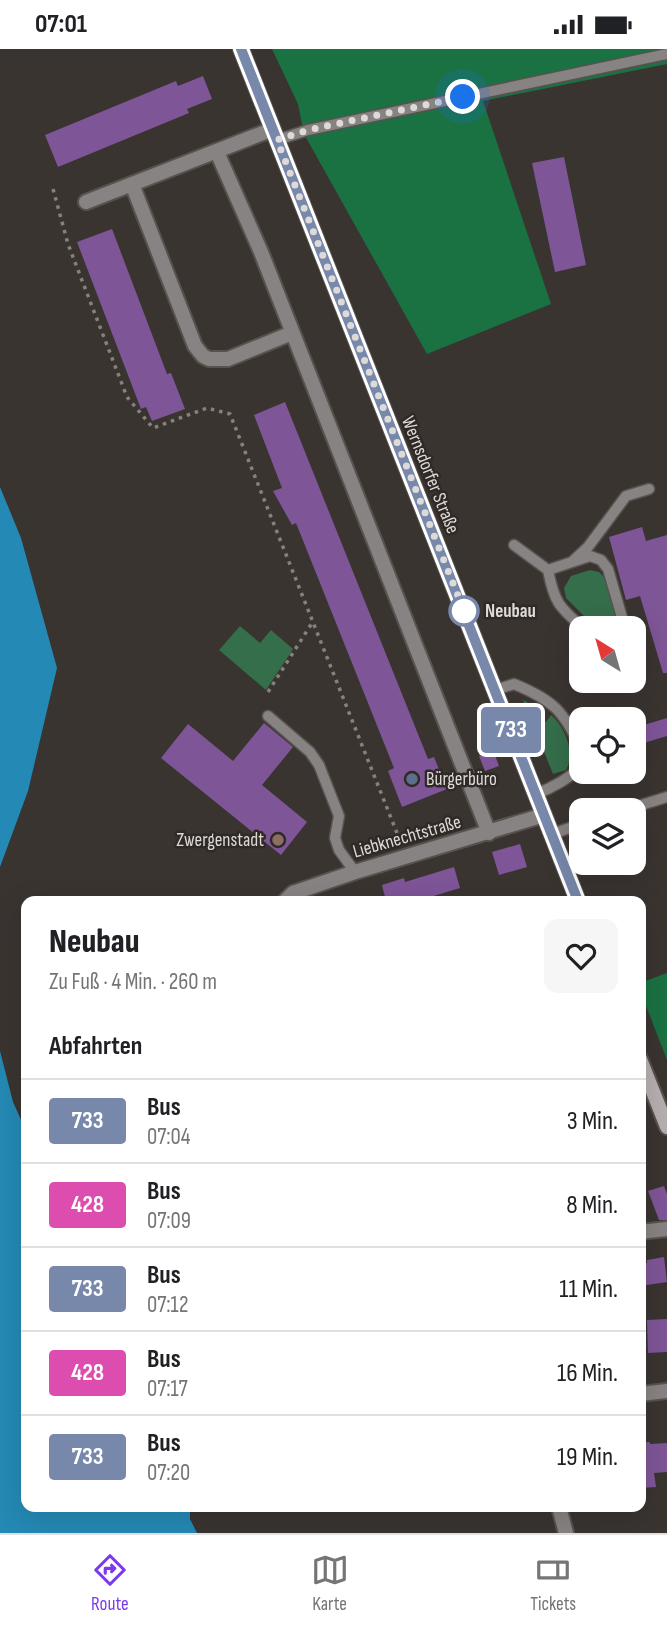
<!DOCTYPE html>
<html lang="de">
<head>
<meta charset="utf-8">
<style>
	body { margin:0; font-family:"Sofia Sans Condensed",sans-serif; background:#f6f6f6; color:#202124; height:100vh; display:flex; flex-direction:column; font-size:26px; white-space:nowrap }
	* { box-sizing:border-box; margin:0 }
	p { font-size:23px; color:#757577 }
	.icon { flex:none; width:38px; height:38px; fill:none; stroke:currentColor; stroke-width:2; stroke-linecap:round; stroke-linejoin:round }
	.map { position:relative; flex:1; overflow:hidden }
	.details { position:absolute; left:21px; top:847px; width:625px; height:616px; display:flex; flex-direction:column; background:#fff; border-radius:14px; box-shadow:0 7px 28px #0002 }
	.details>* { flex:none }
	.badge { padding:0 14px; border-radius:5px; font-size:24px; line-height:46px }
	.needle { width:46px; rotate:323deg }
	.tools { position:absolute; left:569px; top:567px; display:grid; gap:14px }
	.tools a { display:grid; place-items:center; width:77px; height:77px; border-radius:14px; background:#fff; box-shadow:0 7px 28px #0002; font-size:35px }
	.you { position:absolute; width:35px; height:35px; margin:-18px; border:5px solid #fff; border-radius:50%; background:#1a73e8; box-shadow:0 0 0 10px #1a73e833 }
	.map>.badge { position:absolute; translate:-50% -50%; box-shadow:0 0 0 4px #fff }
	h2 { padding:0 28px; font-size:26px; line-height:63px }
	.round { display:grid; place-items:center; flex:none; width:74px; height:74px; border-radius:14px; background:#f6f6f6 }
	.headline { display:flex; align-items:center; justify-content:space-between; height:119px; padding:0 28px }
	h1 { font-size:33px; font-weight:800; line-height:52px }
	ul { padding:0; list-style:none }
	li { display:flex; align-items:center; gap:21px; height:84px; padding:0 28px; border-top:2px solid #e0e0e0 }
	li div { flex:1 }
	li b { display:block; font-size:26px }
	li em { font-style:normal }
	li .badge { min-width:77px; font-weight:700; text-align:center }
	.status { display:flex; justify-content:space-between; align-items:center; height:49px; padding:0 35px; background:#fff; direction:ltr }
	.status svg { height:19px; fill:currentColor }
	.dock { display:flex; justify-content:space-around; align-items:center; height:98px; border-top:2px solid #e0e0e0; background:#fff; font-size:19px; color:#757577 }
	.dock a { display:grid; justify-items:center; gap:4px }
	.dock .selected { color:#7c3aed }
	.map>svg:first-child { display:block }
	.green { fill:#356e4a }
	.forest { fill:#1a7142 }
	.water { fill:#2489b4 }
	.building { fill:#7e5597 }
	.lines { fill:none; stroke-linecap:round; stroke-linejoin:round }
	.lane-casing { stroke:#58524f; stroke-width:13 }
	.street-casing { stroke:#58524f; stroke-width:18 }
	.secondary-casing { stroke:#58524f; stroke-width:18 }
	.path { stroke:#86817e; stroke-width:3.5; stroke-dasharray:3.5 5; stroke-linecap:butt }
	.lane { stroke:#878383; stroke-width:10 }
	.street { stroke:#878383; stroke-width:14 }
	.secondary { stroke:#b5afaf; stroke-width:14 }
	.line-casing { stroke:#fff; stroke-width:16 }
	.line { stroke:#78a; stroke-width:10 }
	.walk { stroke:#dedad8; stroke-width:7; stroke-dasharray:0 12.6 }
	.stop-dot { fill:#fff; stroke:#78a; stroke-width:3.5 }
	.service-dot { fill:#5c6f8a; stroke:#302a27; stroke-width:2.5 }
	.education-dot { fill:#8d6e63; stroke:#302a27; stroke-width:2.5 }
	.labels { text-anchor:middle; dominant-baseline:central; stroke-width:5; stroke-linejoin:round; paint-order:stroke }
	.street-label { font-size:19px; fill:#dedad8; stroke:#302a27 }
	.stop-label { font-size:19px; font-weight:bold; fill:#dedad8; stroke:#302a27; text-anchor:start }
	.poi-label { font-size:19px; fill:#dedad8; stroke:#302a27; text-anchor:start }
</style>
</head>
<body>
<div class="status"><b>07:01</b><svg viewBox="0 0 49 12"><path d="M0 12V9h3v3zM5 12V6h3v6zM10 12V3h3v9zM15 12V0h3v12zM26 1h20v11H26zM47 4h2v5h-2z"/></svg></div>
<div class="map">
<svg width="667" height="1484" viewBox="0 0 667 1484">
	<rect width="100%" height="100%" fill="#3a3431"/>
	<path class="green" d="M590 521 599 523 604 528 618 572 617 579H596L566 549 564 539 571 527Z
		M240 577 260 594 271 581 293 600 266 641 219 601Z
		M523 651 537 658 533 665 546 673 551 666C565 678 576 704 566 721L553 725Z"/>
	<path class="forest" d="M272 0H667V15L483 52 551 255 427 305 304 85 298 55Z
		M667 924V1011L641 944 640 934Z"/>
	<path class="water" d="M0 438 21 489 57 619 28 742 0 818Z
		M0 1002 13 1053 26 1082V1458H190V1470L197 1484H0Z"/>
	<path class="building" d="M203 27 212 50 187 60 189 64 58 118 45 86 176 32 178 37Z
		M564 108 586 216 555 223 532 114Z
		M112 180 167 325 171 324 185 360 152 372 146 358 141 360 77 193Z
		M285 353 428 710 434 708 447 740 402 758 388 722 394 719 296 474 292 476 273 442 282 439 254 366Z
		M642 478 646 492 667 486V624H663L640 547 626 551 609 488Z
		M667 669V687L634 697V679Z
		M264 674 293 698 262 736 307 773 281 806 161 709 188 675 233 712Z
		M493 701 499 717 485 722 479 707Z
		M520 795 527 818 499 826 492 803Z
		M454 818 460 839 417 852H386L382 836 404 829 405 833Z
		M664 1137 667 1145V1171H659L648 1142Z
		M664 1208 667 1233 640 1237V1215L647 1214V1211Z
		M667 1270V1303L648 1304 647 1271Z
		M650 1393V1395L667 1394V1423L654 1424 656 1438 640 1439V1394Z"/>
	<g class="lines">
		<g class="lane-casing">
			<path id="lane" d="M277 91 308 81 667 5
				M514 496 548 521C554 553 559 558 583 579
				M573 512 588 498 626 447 649 440
				M548 521 590 507 601 511 608 520 625 579
				M495 641 514 635C553 651 564 662 581 700
				M268 667 310 703 319 716 339 767 335 789 339 801 355 823
				M536 745C554 738 567 731 581 718V715
				M625 761 667 748
				M552 785 581 775"/>
		</g>
		<g class="street-casing">
			<path id="street" d="M217 103 261 203 489 784
				M132 135 195 297 203 307 209 310H228L292 284
				M86 153 273 80
				M285 852 293 844 355 823 544 766
				M640 1183 667 1180
				M640 1345 667 1342
				M559 1458 566 1484"/>
		</g>
		<g class="secondary-casing">
			<path id="secondary" d="M241 0 578 852
				M640 1010 667 1078"/>
		</g>
		<path class="path" d="M53 140 68 195 127 348 153 379 207 359 230 365 397 784
			M268 643 312 574"/>
		<use href="#lane" class="lane"/>
		<use href="#street" class="street"/>
		<use href="#secondary" class="secondary"/>
	</g>
	<g class="lines">
		<g class="line-casing">
			<path id="line" d="M241 0 578 852"/>
		</g>
		<use href="#line" class="line"/>
		<path class="walk" d="M463 48 308 81 277 91 466 567 464 562"/>
	</g>
	<circle class="stop-dot" cx="464" cy="562" r="14"/>
	<circle class="service-dot" cx="412" cy="730" r="7"/>
	<circle class="education-dot" cx="278" cy="791" r="7"/>
	<g class="labels">
		<g class="street-label">
			<text transform="translate(430 426) rotate(68)">Wernsdorfer Straße</text>
			<text transform="translate(407 788) rotate(-16)">Liebknechtstraße</text>
		</g>
		<g class="stop-label">
			<text x="485" y="562">Neubau</text>
		</g>
		<g class="poi-label">
			<text x="426" y="730">Bürgerbüro</text>
			<text x="264" y="791" text-anchor="end">Zwergenstadt</text>
		</g>
	</g>
</svg>
<div class="tools">
<a><svg class="needle" viewBox="-14 -14 28 28"><path d="M0-13l5 13h-10z" fill="#e53935"/><path d="M0 13l5-13h-10z" fill="#757577"/></svg></a>
<a><svg class="icon" aria-label="locate" viewBox="0 0 24 24"><circle cx="12" cy="12" r="6"/><path d="M12 2v4M12 18v4M2 12h4M18 12h4"/></svg></a>
<a><svg class="icon" aria-label="layers" viewBox="0 0 24 24"><path d="M12 4l9 5-9 5-9-5zM3 14l9 5 9-5"/></svg></a>
</div>
<div class="you" style="left:463px;top:48px"></div>
<b class="badge" style="left:511px;top:681px;background:#78a;color:#fff">733</b>
<section class="details">
<div class="headline"><div><h1>Neubau</h1><p>Zu Fuß · 4 Min. · 260 m</p></div><a class="round"><svg class="icon" aria-label="heart" viewBox="0 0 24 24"><path d="M12 20l-8-8c-3-5 5-10 8-4 3-6 11-1 8 4z"/></svg></a></div>
<h2>Abfahrten</h2>
<ul>
<li><span class="badge" style="background:#78a;color:#fff">733</span><div><b>Bus</b><p>07:04</p></div><em>3 Min.</em></li>
<li><span class="badge" style="background:#dd4daf;color:#fff">428</span><div><b>Bus</b><p>07:09</p></div><em>8 Min.</em></li>
<li><span class="badge" style="background:#78a;color:#fff">733</span><div><b>Bus</b><p>07:12</p></div><em>11 Min.</em></li>
<li><span class="badge" style="background:#dd4daf;color:#fff">428</span><div><b>Bus</b><p>07:17</p></div><em>16 Min.</em></li>
<li><span class="badge" style="background:#78a;color:#fff">733</span><div><b>Bus</b><p>07:20</p></div><em>19 Min.</em></li>
</ul>
</section>
</div>
<nav class="dock">
<a class="selected"><svg class="icon" aria-label="directions" viewBox="0 0 24 24"><path d="M12 3l9 9-9 9-9-9zM9 14v-3h6M13 9l2 2-2 2"/></svg>Route</a>
<a><svg class="icon" aria-label="map" viewBox="0 0 24 24"><path d="M3 6l6-2 6 2 6-2v14l-6 2-6-2-6 2zM9 4v14M15 6v14"/></svg>Karte</a>
<a><svg class="icon" aria-label="tickets" viewBox="0 0 24 24"><path d="M3 7h18v10H3zM15 7v10"/></svg>Tickets</a>
</nav>
</body>
</html>
